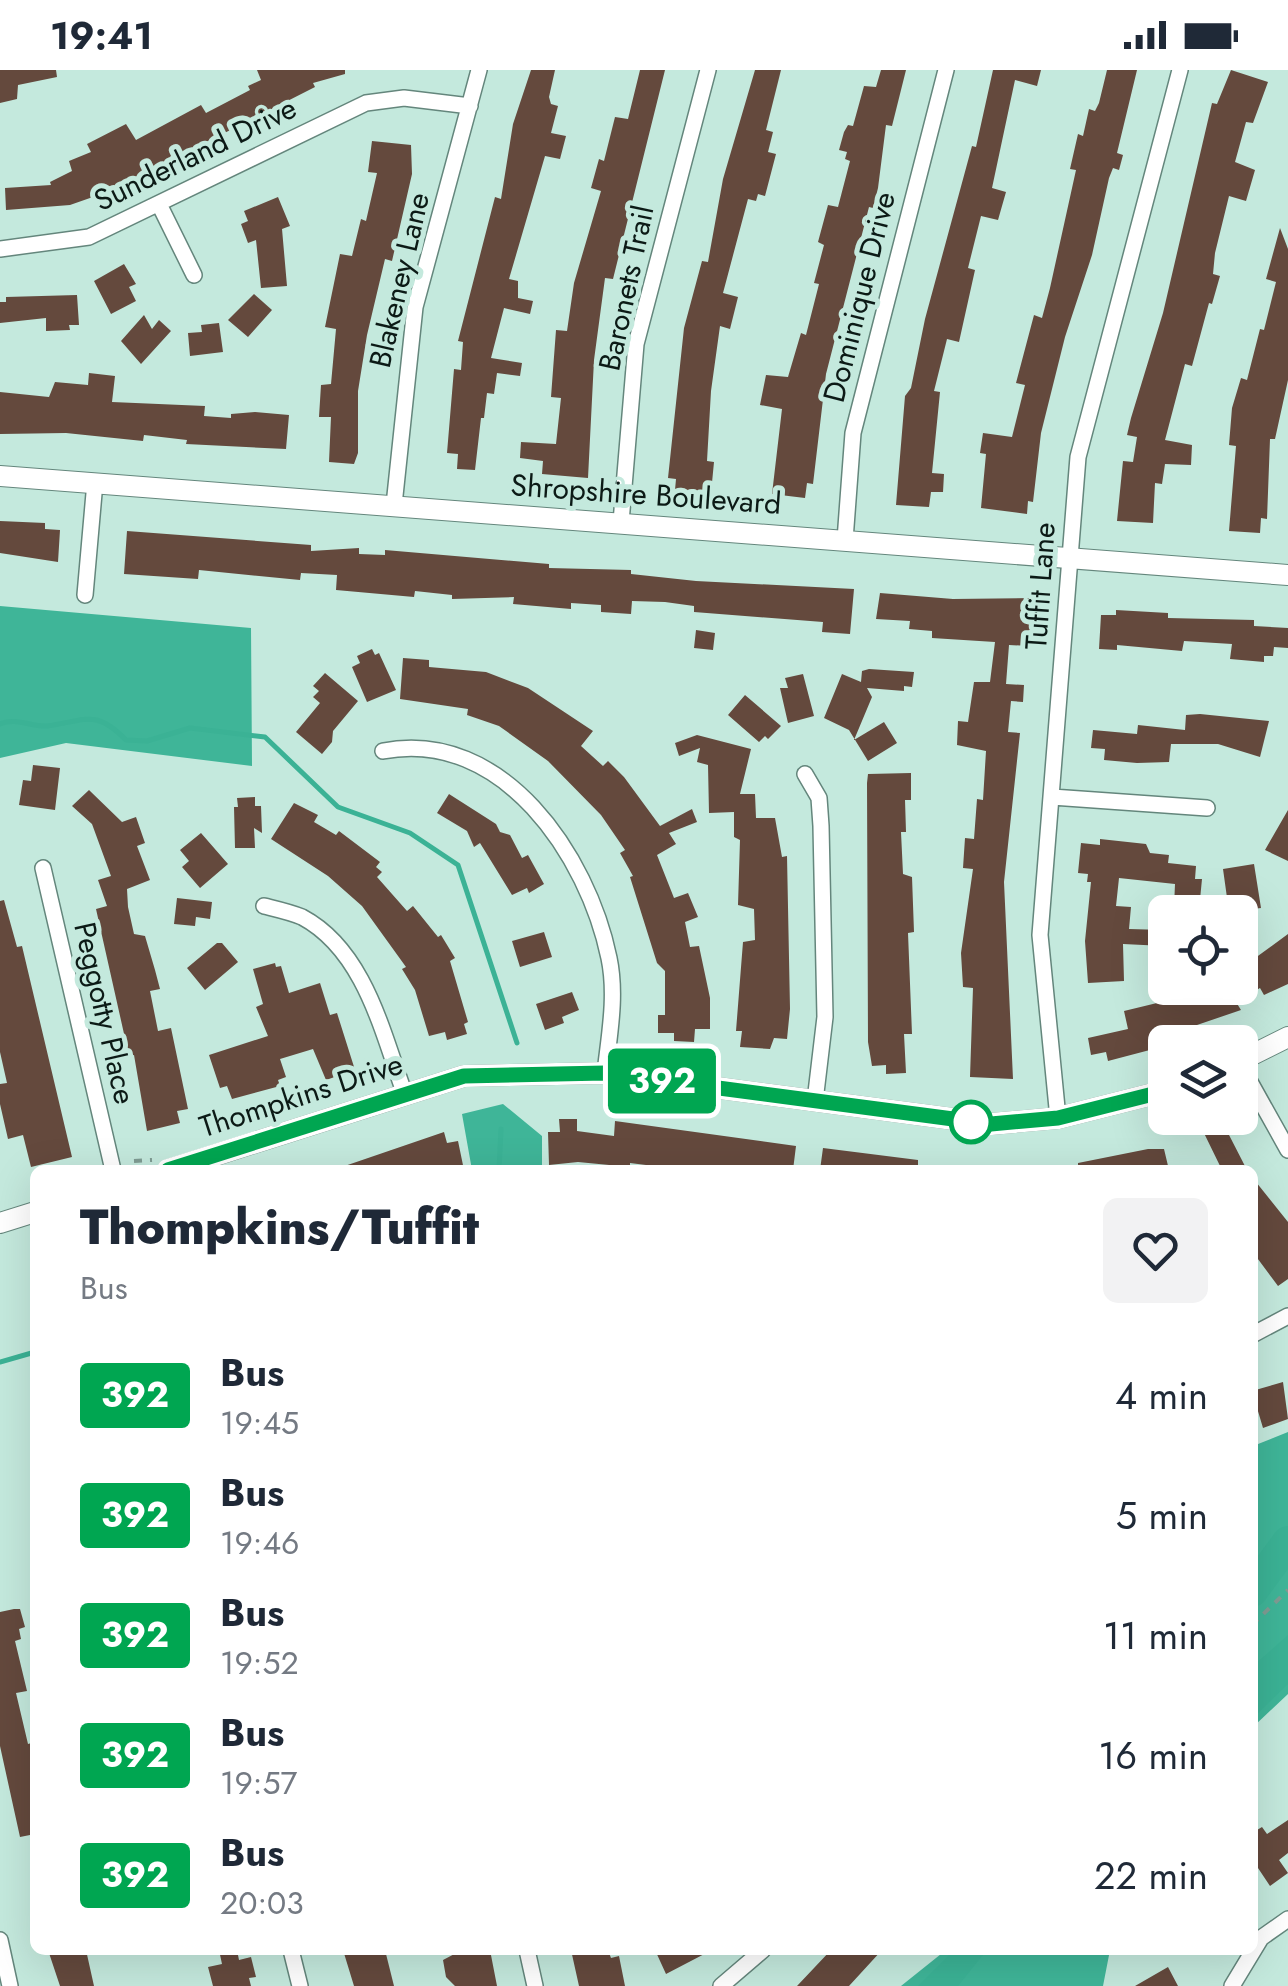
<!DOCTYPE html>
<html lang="en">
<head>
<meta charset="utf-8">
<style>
	body { margin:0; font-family:Jost,sans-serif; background:#f2f2f3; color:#1f2937; height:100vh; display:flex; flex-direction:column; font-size:38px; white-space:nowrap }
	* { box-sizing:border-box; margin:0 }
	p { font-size:32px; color:#747a83 }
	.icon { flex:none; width:55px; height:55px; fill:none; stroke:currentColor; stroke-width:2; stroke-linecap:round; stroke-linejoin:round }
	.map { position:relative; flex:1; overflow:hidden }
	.drawer { position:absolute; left:30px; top:1095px; width:1228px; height:790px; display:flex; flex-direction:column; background:#fff; border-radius:15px; box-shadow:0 10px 40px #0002 }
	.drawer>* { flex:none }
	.badge { padding:0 20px; border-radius:8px; font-size:35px; line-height:65px }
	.buttons { position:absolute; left:1148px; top:825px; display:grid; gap:20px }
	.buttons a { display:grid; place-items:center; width:110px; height:110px; border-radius:15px; background:#fff; box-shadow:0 10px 40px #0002; font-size:50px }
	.map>.badge { position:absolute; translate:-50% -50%; box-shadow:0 0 0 5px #fff }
	.round { display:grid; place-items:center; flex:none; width:105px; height:105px; border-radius:15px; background:#f2f2f3 }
	.overview { display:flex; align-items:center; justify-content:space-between; height:170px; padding:0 50px }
	h1 { font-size:48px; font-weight:800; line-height:75px }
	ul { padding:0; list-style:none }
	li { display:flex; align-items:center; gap:30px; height:120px; padding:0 50px }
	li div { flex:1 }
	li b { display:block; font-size:38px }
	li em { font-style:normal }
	li .badge { min-width:110px; font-weight:700; text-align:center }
	.status { display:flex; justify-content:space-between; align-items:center; height:70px; padding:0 50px; background:#fff; direction:ltr }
	.status svg { height:28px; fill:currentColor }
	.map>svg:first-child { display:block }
	.forest { fill:#3fb598 }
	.water { fill:#3bb295 }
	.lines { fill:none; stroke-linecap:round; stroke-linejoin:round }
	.stream { stroke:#3bb295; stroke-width:5 }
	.river { stroke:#3bb295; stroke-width:32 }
	.building { fill:#64493d }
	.street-casing { stroke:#64867c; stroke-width:18 }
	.secondary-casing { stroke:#64867c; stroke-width:22 }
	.path { stroke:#7f9c93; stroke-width:4; stroke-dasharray:8 8; stroke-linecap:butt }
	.street { stroke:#fff; stroke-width:15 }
	.secondary { stroke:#fff; stroke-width:20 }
	.line-casing { stroke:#fff; stroke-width:22 }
	.line { stroke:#00a651; stroke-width:15 }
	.stop-dot { fill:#fff; stroke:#00a651; stroke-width:5 }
	.labels { text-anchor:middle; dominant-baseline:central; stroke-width:10; stroke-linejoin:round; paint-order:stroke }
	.street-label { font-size:30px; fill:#0c1a16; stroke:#c4e9dd }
</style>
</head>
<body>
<div class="status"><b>19:41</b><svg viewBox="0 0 49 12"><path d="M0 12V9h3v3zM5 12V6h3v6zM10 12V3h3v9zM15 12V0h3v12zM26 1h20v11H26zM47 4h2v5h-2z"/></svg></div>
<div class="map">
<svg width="1288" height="1916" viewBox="0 0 1288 1916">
	<rect width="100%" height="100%" fill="#c4e9dd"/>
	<path class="forest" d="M0 536 251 558 252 696 66 673 0 688Z
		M503 1034 542 1066V1100H472L462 1044Z
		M1288 1362V1624L1253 1657V1376Z
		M946 1880H1110L1103 1916H901Z"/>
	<path class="water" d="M1288 1565V1614L1253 1648V1596Z
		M954 1880H987L958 1916H918Z"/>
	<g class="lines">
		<path class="stream" d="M0 654C16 647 31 657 47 656 85 651 95 638 126 670L147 671 190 658 265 667 338 737 410 763 458 795 517 973
			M499 1100 501 1059
			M0 1292 35 1282"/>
		<path class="river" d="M1252 1521 1288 1472"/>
	</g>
	<path class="building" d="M0 0H56L57 7 18 15 17 29 0 33Z
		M257 0H345V4L313 13 315 17 110 121 70 135 6 140 5 118 51 115 50 112 72 101 69 91 91 82 87 74 126 54 136 70 201 35 206 43 250 20 248 16 261 10Z
		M531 0H555L549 27 551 34 558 36 551 63 566 66 560 89 545 86 509 209 518 211V228L533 231 530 244 504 238 491 288 522 293 520 306 497 303 494 324 487 323 484 348H481L475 400 457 399 458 384 447 383 454 299 461 300 463 272 458 271 495 127 501 129 513 54Z
		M640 0H665L613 209 605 208 594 290 588 408 542 404 543 391 520 388 521 372 556 374 561 328 551 327 556 260 567 261 574 213 601 121 591 118 599 89 604 91 615 47 628 49Z
		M755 0H781L766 60 773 62 768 82 776 84 765 126 758 124 756 131 748 129 723 223 738 227 730 259 720 256 711 321 707 391 714 392 711 423 675 420 676 409 668 408 684 258 702 191 708 192 723 109Z
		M881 0H906L892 56 886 55 878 118 873 138 869 137 826 304 813 414 807 413 805 428 772 424 782 339 760 335 766 305 788 307 801 263 806 265 819 214 814 213 824 175 818 172 828 135 838 137 850 91 845 89 847 82 839 80 844 62 848 55 853 56 864 16 876 17Z
		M993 0H1041L1037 16 1015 10 992 118 1006 122 998 150 981 146 968 198 975 200 959 272 947 269 934 321 940 322 932 403 944 404 943 422H931L929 437 896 435 905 326 911 318 925 249 972 76 976 77Z
		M1107 0H1137L1117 83 1123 85 1119 100 1113 98 1109 108 1092 185 1065 267 1041 363 1033 432 1028 431 1027 444 981 438 986 384 980 383 983 363 1012 367 1025 315 1016 313 1034 245 1042 248 1050 218 1076 100 1070 99 1078 64 1083 66 1089 39 1095 41 1099 33Z
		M1231 0 1268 12 1253 53 1246 52 1235 92 1255 100 1246 131 1229 126 1215 183 1213 204 1220 206 1212 234 1209 233 1192 296 1185 294 1165 370 1192 375 1191 395 1165 394 1162 414 1155 413 1153 453 1117 451 1123 391 1133 392 1137 367 1127 365 1131 348 1163 243 1212 33 1217 34Z
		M372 71 411 75 412 104 392 191 385 189 367 265 358 321V383L354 394 329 392 331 347H319L321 315 331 314 336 259 325 257 340 184 352 186 361 149 366 151 377 103 368 102Z
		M278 127 290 156 282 159 287 216 261 218 256 170 248 173 241 154 248 151 244 141Z
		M1280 158 1288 179V310L1275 369H1270L1267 449 1261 448 1260 463 1229 461 1236 376 1229 375 1232 338 1241 308 1247 310 1260 259 1264 260 1276 212 1266 209Z
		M124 194 136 214 129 217 136 231 111 244 94 211Z
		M254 224 272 240 248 267 228 250Z
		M77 225 79 255H69L70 260 46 261V248L0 253V232H6V227Z
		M144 245 152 259 159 250 171 261 141 294 121 271Z
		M219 253 223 282 190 286 188 263 202 262 201 255Z
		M89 303 115 306 112 332 205 336 204 346 231 348V344L255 342 289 345 286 379 186 374 187 370 144 365 143 371 66 363 0 364V322L49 327 55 312 88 315Z
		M0 451 45 453V459L60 460 58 492 0 483Z
		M127 461 311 475V481L359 478V484L385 485V480L549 494V498L631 500V504L696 511 854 519 850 564 822 562 823 552 694 542V536L665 532 632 531 631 544 601 542V535L571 533V539L513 534 514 527 452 529V525L415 521 414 527 336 520 337 505 301 503 300 510 199 500 198 509 124 504Z
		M880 523 953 529 1033 528 1036 563 1029 562V576L1009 575 1006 614 1024 615 1023 632 1011 631 1008 662 1020 663 1004 812 1013 1009 970 1007 973 918 963 917 961 883 973 799 963 798 965 768 974 769 977 729 983 730 986 681 957 675 958 651 968 652 974 612H990L995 572 932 568V561L909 559 910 551 876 549Z
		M1116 540 1168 543V548L1254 550V556L1288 558V578L1274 577 1273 586H1264V592L1230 589 1232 574 1184 571 1182 581 1117 575V580L1099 579 1101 545H1116Z
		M696 560 715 563 713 580 694 578Z
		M372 579 375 585 379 583 396 620 367 632 352 597 360 593 357 586Z
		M403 588 429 590V597L486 602 528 618 593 661 581 676 603 696 608 691 624 707 660 756 692 739 697 752 669 763 676 774 657 785 674 828 688 823 698 847 685 852 690 877 699 876 710 928V959H695L694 972 674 971V963H658V945H665V901L657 893 630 807 633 806 620 783 625 780 601 745 548 691 499 656 467 645 468 639 400 629Z
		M869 599 914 602 912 617 904 616V621L867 618 872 627 854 670 884 652 897 673 868 691 849 660 824 648 842 604 861 612 862 601Z
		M325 603 358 631 333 661 332 672 322 684 296 662 320 633 313 627 319 621 313 616Z
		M803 604 814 646 788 653 780 618H788L785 608Z
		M745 625 781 656 768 669 765 666 759 672 728 645Z
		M1200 644 1269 651 1260 687 1218 674H1171L1169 692 1137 693 1104 690 1105 679 1091 678 1093 660 1137 664 1138 655 1185 660 1186 645Z
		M697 665 751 679 740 724H755L756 748H775L782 787 787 786 790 939 787 969 774 968 770 979 740 977 742 961H736L743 872 755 870 754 839 738 835 740 770 734 767V742L709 743 708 695 697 692 700 678 679 686 675 673Z
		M33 695 60 698 55 740 19 735 23 710 31 711Z
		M911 703V730H905L906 762H901L903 804 912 807 914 862 908 863 912 964H904L906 1003 886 1004V995L872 996 868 972 867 713 868 704Z
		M89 720 122 752 136 747 145 773 137 776 150 810 127 819 128 837 134 864 145 866 155 900 160 919 150 921 158 961 171 958 188 1039 177 1041 180 1053 147 1061 134 985 129 986 96 839 107 836 98 810 111 806 92 754 72 736Z
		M449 724 496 754 500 762 510 765 522 788 528 785 544 814 529 823 527 818 512 825 480 773 474 777 467 761 437 743Z
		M255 727V736H261L262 763 254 758 255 778H235L234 737H238L237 728Z
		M294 733 318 745 314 752 336 765 339 761 380 792 376 797 382 802 377 807 407 841 413 836 438 867 441 865 455 888 450 891 468 952 464 954 467 964 447 970 445 962 429 966 415 920 402 899 406 897 362 836 328 806 271 769Z
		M1288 740V791L1265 780Z
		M201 763 228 794 200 818 182 797 189 791 180 780Z
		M1100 769 1146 774 1150 783 1169 785 1168 793 1196 796 1195 809H1202L1199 840 1174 837 1175 814 1119 808 1116 836 1131 837 1129 859 1164 860V876L1123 874 1124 911 1088 913 1085 871 1091 812H1087L1088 804 1078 803 1081 773 1100 775Z
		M1254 794 1261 838 1229 842 1223 799Z
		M177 828 212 832 210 849 196 847 195 856 174 854Z
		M4 830 17 877 22 876 72 1087 31 1097 23 1065 8 1069 0 1034V1014L7 1013 0 982V831Z
		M544 862 552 887 520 897 512 871Z
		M1288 864V914L1264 925 1260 918 1236 932 1241 940 1197 955 1199 961 1165 976 1108 991 1106 982 1091 985 1088 968 1128 959 1124 941 1157 933 1151 918H1195L1200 931 1224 918H1240V899Z
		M217 873H222L238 892 205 920 187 898Z
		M275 893 276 897 281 896 289 923 320 913 330 945 337 943 355 1000 326 1010 313 979 280 989 286 1007 278 1010 280 1016 232 1029 227 1016 220 1018 209 985 268 966 256 937 263 934 253 899Z
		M572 922 579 940 562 947 564 953 545 960 536 934Z
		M1228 1048 1234 1061 1228 1063 1247 1100H1222L1202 1059Z
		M559 1049H577V1061L614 1066 615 1051 796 1076 793 1100H686L630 1093V1097L578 1092 549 1095 548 1062H560Z
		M444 1062 447 1073 458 1071 464 1100H333Z
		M823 1078 918 1090V1100H820Z
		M1148 1079H1164L1169 1100H1078V1093Z
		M1252 1107 1288 1152V1209L1278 1216 1252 1181Z
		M1283 1312 1288 1349 1263 1358 1252 1321Z
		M14 1539H20L25 1557 19 1559 21 1569 15 1571 27 1621 16 1623 28 1674 35 1672V1764L20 1767 0 1676V1542Z
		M1288 1750V1783L1279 1790 1288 1803 1270 1816 1252 1789V1763L1262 1757 1267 1764Z
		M48 1880H86L94 1916H60Z
		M219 1880H237L239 1890 251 1887 256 1907 249 1908 251 1916H213L208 1897 222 1894Z
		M343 1880H385L394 1916H354Z
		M462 1880H490L497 1916H455L446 1907 443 1890Z
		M571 1880H608L611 1888 619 1886 625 1916H579Z
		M655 1880H712L666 1904Z
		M831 1880H882L849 1916H797Z
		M1168 1897 1178 1916H1135Z"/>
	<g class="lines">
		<g class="street-casing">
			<path id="street" d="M159 134 194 205
				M0 179 89 167 366 33 404 28 470 36
				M394 435 415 237 479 0
				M621 452 636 274 708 0
				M845 470 853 363 946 0
				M85 525 95 412
				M383 681C503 658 588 786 609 888 617 926 609 966 605 1003
				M805 704 819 728 821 756 825 947 815 1031
				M1052 727 1207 738
				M43 798 113 1100
				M264 836C276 839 290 842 302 847 364 880 382 961 404 1022
				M1240 994 1288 1080
				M1058 1048 1040 865 1078 387 1180 0
				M1252 1265 1288 1246
				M0 1870 10 1916
				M291 1880 300 1916
				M527 1880 535 1916
				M721 1916 763 1880
				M1232 1916 1261 1868 1288 1849"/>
		</g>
		<g class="secondary-casing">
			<path id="secondary" d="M0 406 1288 505
				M1240 991 1288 967
				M169 1100 464 1006 605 1003 991 1054 1058 1048 1165 1021
				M0 1153 35 1142"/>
		</g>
		<path class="path" d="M134 1091 152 1090
			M1252 1555 1288 1520"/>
		<use href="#street" class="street"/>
		<use href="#secondary" class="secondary"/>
	</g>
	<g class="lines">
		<g class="line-casing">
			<path id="line" d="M168 1100 464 1006 605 1003 991 1054 1058 1048 1165 1021"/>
		</g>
		<use href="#line" class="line"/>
	</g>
	<circle class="stop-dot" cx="971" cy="1052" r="20"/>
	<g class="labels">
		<g class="street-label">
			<text transform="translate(195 84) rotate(-26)">Sunderland Drive</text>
			<text transform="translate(399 210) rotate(-77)">Blakeney Lane</text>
			<text transform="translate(626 218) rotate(-78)">Baronets Trail</text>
			<text transform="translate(859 227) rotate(-76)">Dominique Drive</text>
			<text transform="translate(646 424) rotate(4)">Shropshire Boulevard</text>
			<text transform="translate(1040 516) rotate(-86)">Tuffit Lane</text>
			<text transform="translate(105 943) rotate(77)">Peggotty Place</text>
			<text transform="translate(301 1025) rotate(-18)">Thompkins Drive</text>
		</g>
	</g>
</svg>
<div class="buttons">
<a><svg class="icon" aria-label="locate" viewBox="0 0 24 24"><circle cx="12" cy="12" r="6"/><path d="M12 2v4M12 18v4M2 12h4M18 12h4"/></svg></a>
<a><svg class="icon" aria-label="layers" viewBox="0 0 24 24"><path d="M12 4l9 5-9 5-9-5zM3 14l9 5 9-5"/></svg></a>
</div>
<b class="badge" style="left:662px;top:1011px;background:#00a651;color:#fff">392</b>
<section class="drawer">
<div class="overview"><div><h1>Thompkins/Tuffit</h1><p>Bus</p></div><a class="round"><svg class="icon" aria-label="heart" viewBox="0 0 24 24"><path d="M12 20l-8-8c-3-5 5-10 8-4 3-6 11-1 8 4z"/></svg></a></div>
<ul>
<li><span class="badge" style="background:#00a651;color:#fff">392</span><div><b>Bus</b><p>19:45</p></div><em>4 min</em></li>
<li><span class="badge" style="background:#00a651;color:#fff">392</span><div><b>Bus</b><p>19:46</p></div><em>5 min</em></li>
<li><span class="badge" style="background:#00a651;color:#fff">392</span><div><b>Bus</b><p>19:52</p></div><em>11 min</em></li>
<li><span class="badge" style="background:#00a651;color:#fff">392</span><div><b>Bus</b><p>19:57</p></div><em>16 min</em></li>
<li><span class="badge" style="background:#00a651;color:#fff">392</span><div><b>Bus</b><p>20:03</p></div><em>22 min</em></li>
</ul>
</section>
</div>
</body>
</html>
